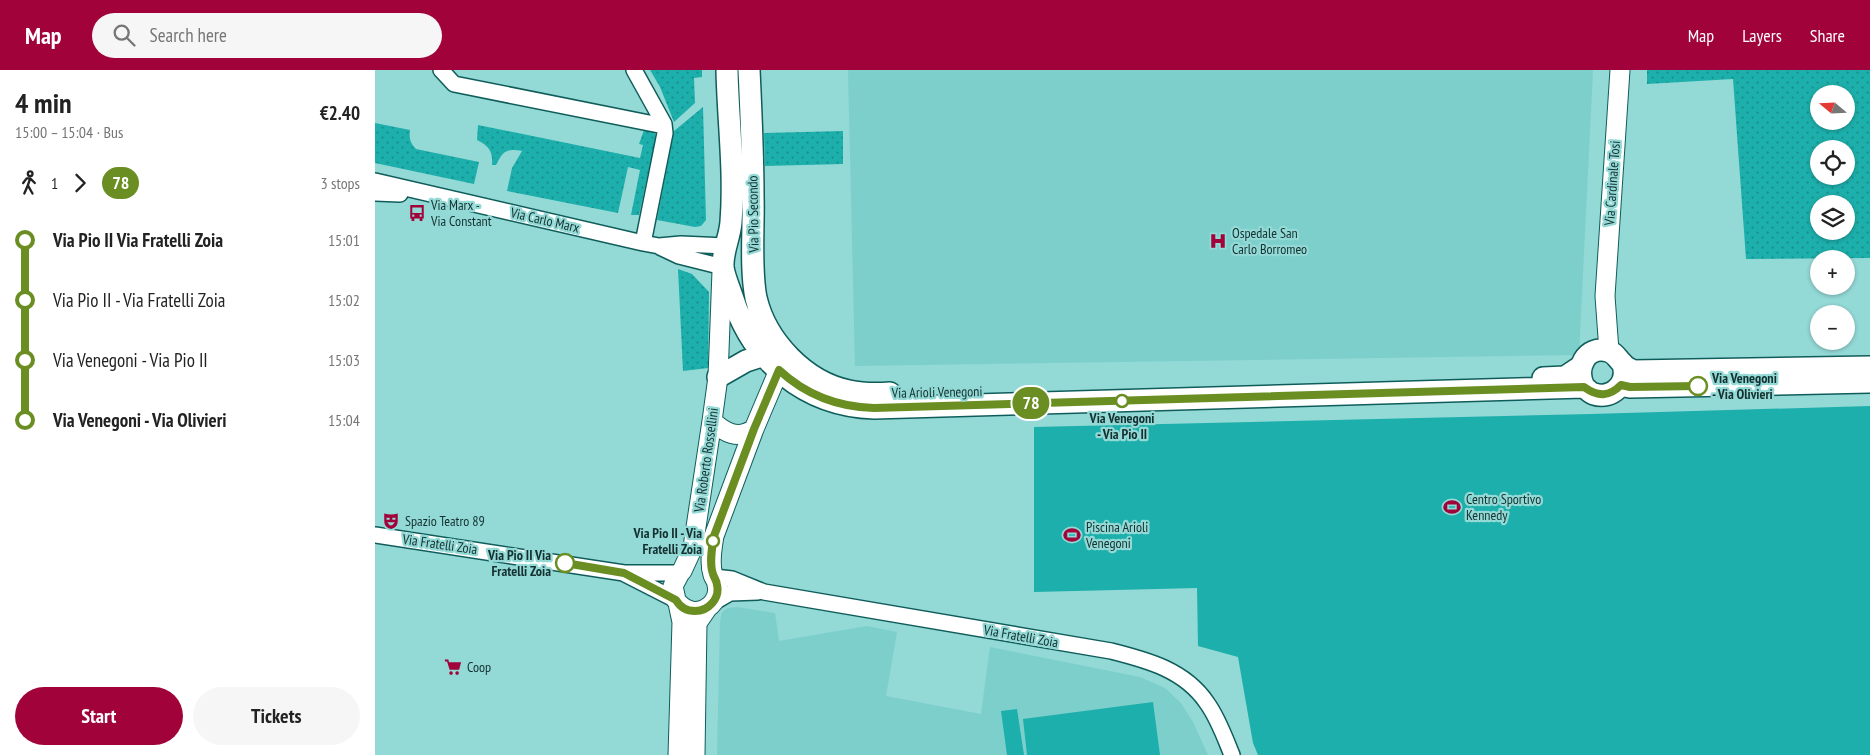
<!DOCTYPE html>
<html lang="en">
<head>
<meta charset="utf-8">
<style>
	body { margin:0; font-family:"PT Sans Narrow",sans-serif; background:#f6f6f6; color:#222; height:100vh; display:flex; flex-direction:column; font-size:19px; white-space:nowrap }
	* { box-sizing:border-box; margin:0 }
	p { font-size:16px; color:#767676 }
	.icon { flex:none; width:28px; height:28px; fill:none; stroke:currentColor; stroke-width:2; stroke-linecap:round; stroke-linejoin:round }
	.map { position:relative; flex:1; overflow:hidden }
	.drawer { display:flex; flex-direction:column; background:#fff; width:375px }
	.drawer>* { flex:none }
	.badge { padding:0 10px; border-radius:16px; font-size:18px; line-height:32px }
	.needle { width:32px; rotate:289deg }
	.controls { position:absolute; left:1435px; top:15px; display:grid; gap:10px }
	.controls a { display:grid; place-items:center; width:45px; height:45px; border-radius:50%; background:#fff; box-shadow:0 1px 4px #0004; font-size:25px }
	.map>.badge { position:absolute; translate:-50% -50%; box-shadow:0 0 0 2px #fff }
	.legs { display:flex; align-items:center; gap:8px; height:55px; padding:0 15px; font-size:16px }
	.legs p { margin-inline-start:auto }
	.overview { display:flex; align-items:center; justify-content:space-between; height:85px; padding:0 15px }
	h1 { font-size:28px; font-weight:600; line-height:38px }
	.action { display:flex; gap:10px; margin-top:auto; padding:10px 15px }
	.action a { flex:1; height:58px; border-radius:30px; background:#a1023a; color:#fff; font-size:20px; font-weight:600; line-height:58px; text-align:center }
	.action a+a { background:#f6f6f6; color:#222 }
	ul { padding:0 15px; list-style:none }
	li { display:flex; align-items:center; gap:18px; height:60px; font-size:19px }
	li i { display:grid; place-items:center; width:8px; height:100%; margin:0 6px; background:currentColor }
	li i::after { content:''; width:12px; height:12px; margin:-6px; border:4px solid; border-radius:50%; background:#fff }
	li p { margin-inline-start:auto }
	li:first-child i { background:linear-gradient(#0000 50%,currentColor 0) }
	li:last-child i { background:linear-gradient(currentColor 50%,#0000 0) }
	header { display:flex; align-items:center; gap:30px; box-sizing:border-box; height:70px; padding:0 25px; background:#a1023a; color:#fff }
	header strong { font-size:24px }
	nav { display:flex; gap:28px; margin-inline-start:auto; font-size:18px }
	.search { width:350px; height:45px; background:#f6f6f6; display:flex; align-items:center; gap:12px; box-sizing:border-box; padding:0 18px; border-radius:28px; color:#767676; font-size:19px }
	main { display:flex; flex:1; min-height:0 }
	.map>svg:first-child { display:block }
	.built { fill:#7dcfcc }
	.grass { fill:url(#grass-dots); fill-rule:evenodd }
	.pitch { fill:#1dafab }
	.lines { fill:none; stroke-linecap:round; stroke-linejoin:round }
	.minor-casing { stroke:#0f5d5b; stroke-width:18 }
	.tertiary-casing { stroke:#0f5d5b; stroke-width:21 }
	.secondary-casing { stroke:#0f5d5b; stroke-width:24 }
	.minor { stroke:#fff; stroke-width:15 }
	.tertiary { stroke:#fff; stroke-width:19 }
	.secondary { stroke:#fff; stroke-width:21 }
	.line-1-casing { stroke:#fff; stroke-width:11 }
	.line-1 { stroke:#6b8e23; stroke-width:8 }
	.stop-1-dot { fill:#fff; stroke:#6b8e23; stroke-width:2.5 }
	.labels { text-anchor:middle; dominant-baseline:central; stroke-width:4.5; stroke-linejoin:round; paint-order:stroke }
	.street-label { font-size:14px; fill:#143130; stroke:#93d9d6 }
	.poi-label { font-size:14px; fill:#143130; stroke:#93d9d6; text-anchor:start }
	.stop-label { font-size:14px; font-weight:bold; fill:#143130; stroke:#93d9d6; text-anchor:end }
</style>
</head>
<body>
<header>
<strong>Map</strong>
<div class="search"><svg class="icon" aria-label="search" viewBox="0 0 24 24"><circle cx="10" cy="10" r="6"/><path d="M15 15l6 6"/></svg>Search here</div>
<nav><a>Map</a><a>Layers</a><a>Share</a></nav>
</header>
<main>
<section class="drawer">
<div class="overview"><div><h1>4 min</h1><p>15:00 – 15:04 · Bus</p></div><b>€2.40</b></div>
<div class="legs"><svg class="icon" aria-label="walk" viewBox="0 0 24 24"><circle cx="13" cy="4" r="2"/><path d="M13 8l-2 6 4 7M11 14l-3 7M7 12l3-4h3l4 4"/></svg>1<svg class="icon" aria-label="forward" viewBox="0 0 24 24"><path d="M9 5l7 7-7 7"/></svg><b class="badge" style="background:#6b8e23;color:#fff">78</b><p>3 stops</p></div>
<ul>
<li><i style="color:#6b8e23"></i><b>Via Pio II Via Fratelli Zoia</b><p>15:01</p></li>
<li><i style="color:#6b8e23"></i><span>Via Pio II - Via Fratelli Zoia</span><p>15:02</p></li>
<li><i style="color:#6b8e23"></i><span>Via Venegoni - Via Pio II</span><p>15:03</p></li>
<li><i style="color:#6b8e23"></i><b>Via Venegoni - Via Olivieri</b><p>15:04</p></li>
</ul>
<div class="action"><a>Start</a><a>Tickets</a></div>
</section>
<div class="map">
<svg width="1495" height="685" viewBox="0 0 1495 685">
	<defs>
		<pattern id="grass-dots" width="8" height="8" patternUnits="userSpaceOnUse" patternTransform="scale(1.25)"><rect width="8" height="8" fill="#1dafab"/><path d="M2 2h.1M6 6h.1" fill="none" stroke="#188f8c" stroke-width="1.8" stroke-linecap="round"/></pattern>
	</defs>
	<rect width="100%" height="100%" fill="#93d9d6"/>
	<path class="built" d="M473 0H1218L1204 285 480 296Z
		M362 537 400 543 404 571 492 556 522 562 511 626 606 644 615 577 765 607 790 618 806 633 818 652 833 685H342L345 551 347 542 353 538Z"/>
	<path class="grass" d="M275 0H327V7L319 8 320 33 299 52 285 17Z
		M1272 0H1495V188L1371 189 1358 9 1272 14ZM1444 24H1471V51H1444ZM1444 79H1471V106H1444ZM1444 134H1471V161H1444Z
		M328 37 331 150 326 156 320 157 282 150 299 61Z
		M0 53 35 60C34 68 35 73 41 79L104 92 99 114 0 93Z
		M103 55 265 88 268 75 264 74 269 60 279 62 281 66 264 145H256L265 100 253 97 243 143 132 121 137 98 147 81C131 78 128 81 121 95H117C118 81 114 76 102 70Z
		M468 61V94L390 96 389 63Z
		M303 199 317 204 334 222 333 298 308 301Z"/>
	<path class="pitch" d="M1495 336V685H883L878 673 863 587 823 576 822 518 659 522V357L1216 344Z
		M778 632 785 685H652L648 649Z
		M642 639 649 685H632L626 641Z"/>
	<g class="lines">
		<g class="minor-casing">
			<path id="minor" d="M66 0 79 14 289 56
				M259 0 289 54 290 63 268 173
				M0 111 268 173 284 176 306 174 351 176
				M0 123 25 124
				M285 177 304 186 348 197
				M0 465 249 503H305L307 501
				M250 504 301 530 303 533
				M339 507 357 509 389 522 736 581C772 590 810 600 832 633 843 648 850 668 857 685
				M336 534 355 523 383 522"/>
		</g>
		<g class="tertiary-casing">
			<path id="tertiary" d="M1234 281 1230 226 1245 0
				M337 351C350 363 363 370 379 359
				M307 501 318 477 337 351 343 307 347 201
				M301 530 298 516 305 503
				M303 533C309 539 316 543 324 541 336 539 345 527 342 515 342 511 339 508 338 505 334 493 337 478 339 466L379 359 404 300
				M303 685 307 552 303 533
				M320 685 322 553 333 537"/>
		</g>
		<g class="secondary-casing">
			<path id="secondary" d="M352 0C353 50 360 102 356 152 355 167 347 182 348 197 349 206 354 217 357 226 377 291 430 336 499 338L1209 317
				M374 0C376 42 378 84 378 126 379 157 375 198 381 228 391 271 430 312 474 321 488 324 501 324 515 323
				M1248 295C1254 313 1237 330 1219 324 1215 323 1212 319 1209 317 1200 299 1210 275 1233 281 1241 283 1242 289 1248 294 1250 297 1255 299 1258 301L1495 297
				M343 307 371 291 399 282
				M1168 308 1190 307 1205 297
				M1246 315 1255 317 1495 312"/>
		</g>
		<use href="#minor" class="minor"/>
		<use href="#tertiary" class="tertiary"/>
		<use href="#secondary" class="secondary"/>
	</g>
	<g class="lines">
		<g class="line-1-casing">
			<path id="line-1" d="M190 493 249 503 301 530C305 537 312 541 320 541 334 541 345 528 342 515 342 511 339 508 338 504 334 493 337 477 339 466L379 359 404 300C431 325 462 337 499 338L1209 317C1223 327 1234 327 1246 315L1255 317 1323 316"/>
		</g>
		<use href="#line-1" class="line-1"/>
	</g>
	<defs>
		<g id="bus-bare" transform="scale(1.35)"><path d="M-5-6H5V4H4V6H2V4H-2V6H-4V4H-5ZM-3.5-4V0h7V-4ZM-3.5 1.2v1.5H-2V1.2ZM2 1.2v1.5H3.5V1.2Z" fill="#a1023a" stroke="#93d9d6" stroke-width="2.5" paint-order="stroke"/></g>
		<g id="hospital-bare" transform="scale(1.35)"><path d="M-5-5h3v3.5h4V-5h3V5h-3V1.5h-4V5h-3Z" fill="#a1023a" stroke="#93d9d6" stroke-width="2.5" paint-order="stroke"/></g>
		<g id="stadium-bare" transform="scale(1.35)"><path d="M0-5a6.5 5 0 1 0 0 10a6.5 5 0 1 0 0-10ZM-3.5-1.8h7v3.6h-7Z" fill="#a1023a" stroke="#93d9d6" stroke-width="2.5" paint-order="stroke"/></g>
		<g id="theatre-bare" transform="scale(1.35)"><path d="M-5-5.5Q0-4 5-5.5V0Q5 5 0 6Q-5 5-5 0ZM-3.3-2.5H-1v1.5H-3.3ZM1-2.5H3.3v1.5H1ZM-2.8 1Q0 5.5 2.8 1Z" fill="#a1023a" stroke="#93d9d6" stroke-width="2.5" paint-order="stroke"/></g>
		<g id="supermarket-bare" transform="scale(1.35)"><path d="M-6-5.5h2.5l.6 2H6L4.5 2H-2.5L-4.4-4H-6ZM-1.5 3.2a1.3 1.3 0 1 0 .1 0ZM3 3.2a1.3 1.3 0 1 0 .1 0Z" fill="#a1023a" stroke="#93d9d6" stroke-width="2.5" paint-order="stroke"/></g>
	</defs>
	<g fill-rule="evenodd">
		<use href="#bus-bare" x="42" y="143"/>
		<use href="#hospital-bare" x="843" y="171"/>
		<use href="#stadium-bare" x="1077" y="437"/>
		<use href="#theatre-bare" x="16" y="451"/>
		<use href="#stadium-bare" x="697" y="465"/>
		<use href="#supermarket-bare" x="78" y="597"/>
	</g>
	<g class="stop-1-dot">
		<circle cx="1323" cy="316" r="9"/>
		<circle cx="747" cy="331" r="6"/>
		<circle cx="338" cy="471" r="6"/>
		<circle cx="190" cy="493" r="9"/>
	</g>
	<g class="labels">
		<g class="street-label">
			<text transform="translate(1237 113) rotate(-86)">Via Cardinale Tosi</text>
			<text transform="translate(378 144) rotate(-91)">Via Pio Secondo</text>
			<text transform="translate(170 150) rotate(13)">Via Carlo Marx</text>
			<text transform="translate(562 322) rotate(-1)">Via Arioli Venegoni</text>
			<text transform="translate(331 390) rotate(-82)">Via Roberto Rossellini</text>
			<text transform="translate(65 474) rotate(8)">Via Fratelli Zoia</text>
			<text transform="translate(646 566) rotate(10)">Via Fratelli Zoia</text>
		</g>
		<g class="poi-label">
			<text x="56" y="135">Via Marx -<tspan x="56" dy="16">Via Constant</tspan></text>
			<text x="857" y="163">Ospedale San<tspan x="857" dy="16">Carlo Borromeo</tspan></text>
			<text x="1091" y="429">Centro Sportivo<tspan x="1091" dy="16">Kennedy</tspan></text>
			<text x="30" y="451">Spazio Teatro 89</text>
			<text x="711" y="457">Piscina Arioli<tspan x="711" dy="16">Venegoni</tspan></text>
			<text x="92" y="597">Coop</text>
		</g>
		<g class="stop-label">
			<text x="1337" y="308" text-anchor="start">Via Venegoni<tspan x="1337" dy="16">- Via Olivieri</tspan></text>
			<text x="747" y="348" text-anchor="middle">Via Venegoni<tspan x="747" dy="16">- Via Pio II</tspan></text>
			<text x="327" y="463">Via Pio II - Via<tspan x="327" dy="16">Fratelli Zoia</tspan></text>
			<text x="176" y="485">Via Pio II Via<tspan x="176" dy="16">Fratelli Zoia</tspan></text>
		</g>
	</g>
</svg>
<div class="controls">
<a><svg class="needle" viewBox="-14 -14 28 28"><path d="M0-13l5 13h-10z" fill="#e53935"/><path d="M0 13l5-13h-10z" fill="#767676"/></svg></a>
<a><svg class="icon" aria-label="locate" viewBox="0 0 24 24"><circle cx="12" cy="12" r="6"/><path d="M12 2v4M12 18v4M2 12h4M18 12h4"/></svg></a>
<a><svg class="icon" aria-label="layers" viewBox="0 0 24 24"><path d="M12 4l9 5-9 5-9-5zM3 14l9 5 9-5"/></svg></a>
<a>+</a>
<a>−</a>
</div>
<b class="badge" style="left:656px;top:333px;background:#6b8e23;color:#fff">78</b>
</div>
</main>
</body>
</html>
